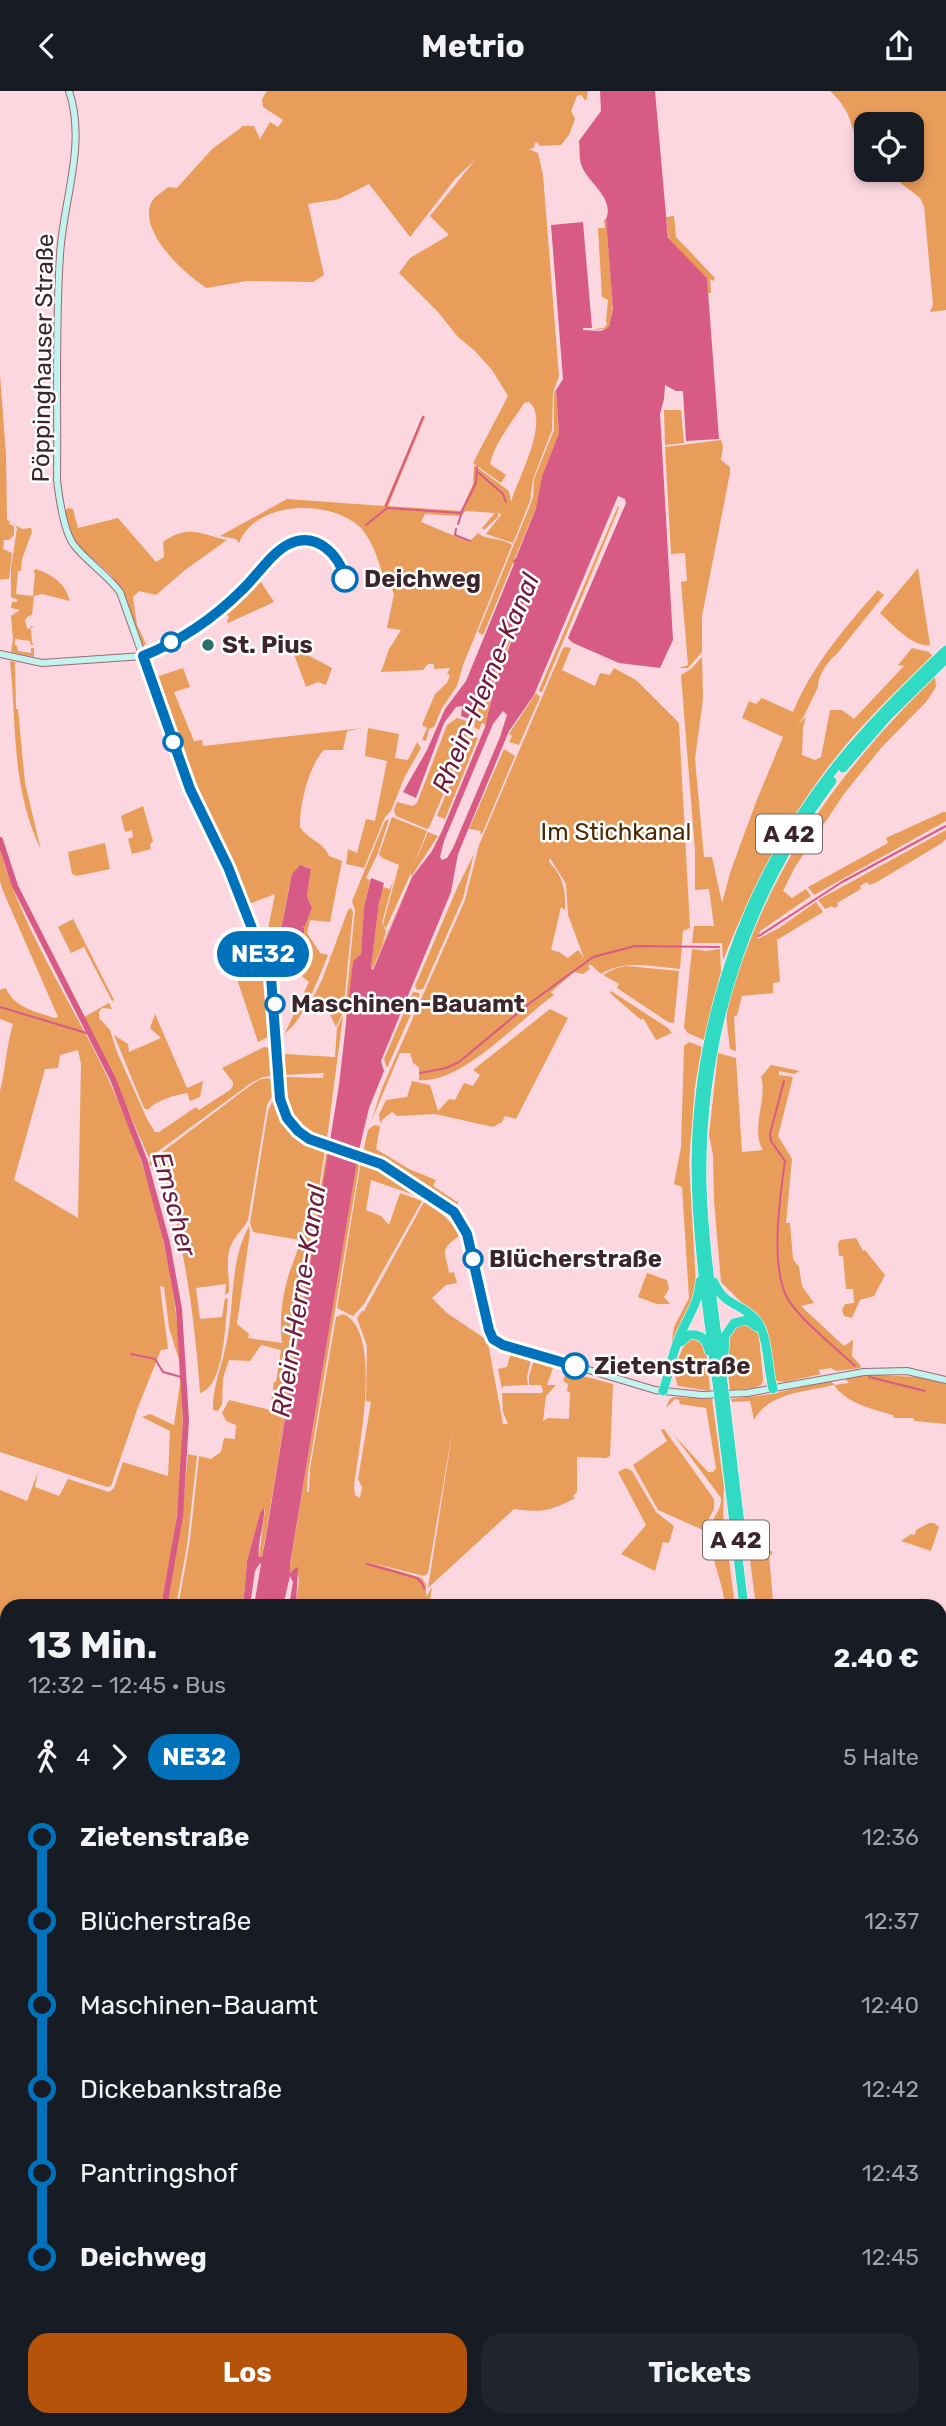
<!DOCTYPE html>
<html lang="de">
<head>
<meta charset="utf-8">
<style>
	body { margin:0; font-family:Rubik,sans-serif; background:#20242c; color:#f1f3f6; height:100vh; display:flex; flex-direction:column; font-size:26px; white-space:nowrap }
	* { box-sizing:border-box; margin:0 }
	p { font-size:23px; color:#9ea1a6 }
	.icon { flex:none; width:38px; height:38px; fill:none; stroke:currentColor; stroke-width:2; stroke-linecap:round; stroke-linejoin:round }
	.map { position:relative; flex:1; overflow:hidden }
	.details { position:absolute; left:0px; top:1508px; width:947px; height:828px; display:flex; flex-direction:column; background:#171b24; border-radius:21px 21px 0 0; box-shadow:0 4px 10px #0003 }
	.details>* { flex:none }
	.badge { padding:0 14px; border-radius:23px; font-size:24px; line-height:46px }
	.controls { position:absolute; left:854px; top:21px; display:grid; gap:14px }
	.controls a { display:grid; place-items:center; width:70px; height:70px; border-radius:14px; background:#171b24; box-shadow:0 4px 10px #0003; font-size:35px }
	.map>.badge { position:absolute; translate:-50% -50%; box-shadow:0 0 0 4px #fff }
	.legs { display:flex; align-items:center; gap:10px; height:77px; padding:0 28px; font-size:23px }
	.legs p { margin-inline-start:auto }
	.summary { display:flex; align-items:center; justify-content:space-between; height:119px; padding:0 28px }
	h1 { font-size:38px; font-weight:700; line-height:52px }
	.cta { display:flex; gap:14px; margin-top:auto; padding:14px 28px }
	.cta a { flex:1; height:80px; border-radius:21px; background:#b45309; color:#fff; font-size:28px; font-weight:700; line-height:80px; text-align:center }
	.cta a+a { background:#20242c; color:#f1f3f6 }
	ul { padding:0 28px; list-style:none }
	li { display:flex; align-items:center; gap:24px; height:84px; font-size:26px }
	li i { display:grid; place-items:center; width:10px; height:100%; margin:0 9px; background:currentColor }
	li i::after { content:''; width:18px; height:18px; margin:-9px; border:5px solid; border-radius:50%; background:#171b24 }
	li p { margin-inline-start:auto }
	li:first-child i { background:linear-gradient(#0000 50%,currentColor 0) }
	li:last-child i { background:linear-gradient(currentColor 50%,#0000 0) }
	header { display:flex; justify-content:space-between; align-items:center; height:91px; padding:0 28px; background:#171b24; font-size:32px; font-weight:700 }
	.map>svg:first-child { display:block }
	.green { fill:#e89d5a; fill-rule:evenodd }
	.water { fill:#d85b86; fill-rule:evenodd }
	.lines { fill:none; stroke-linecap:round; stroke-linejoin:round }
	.stream { stroke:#d85b86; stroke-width:2 }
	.river { stroke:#d85b86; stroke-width:6 }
	.secondary-casing { stroke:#9d6877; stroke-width:8 }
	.highway-casing { stroke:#fff; stroke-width:10 }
	.secondary { stroke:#c1f4ed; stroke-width:6 }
	.highway { stroke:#30dac3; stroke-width:9 }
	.highway-bridge-casing { stroke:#fff; stroke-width:10; stroke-linecap:butt }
	.highway-bridge { stroke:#30dac3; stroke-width:9 }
	.line-1-casing { stroke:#fff; stroke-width:16 }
	.line-1 { stroke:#0072bc; stroke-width:10 }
	.stop-1-dot { fill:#fff; stroke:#0072bc; stroke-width:3.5 }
	.poi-dot { fill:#2a7066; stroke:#fff; stroke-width:2.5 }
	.labels { text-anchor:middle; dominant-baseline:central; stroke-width:5; stroke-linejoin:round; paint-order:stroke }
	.shield { fill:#fff; stroke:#76666b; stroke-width:2 }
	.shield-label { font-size:23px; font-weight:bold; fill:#3c252b }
	.street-label { font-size:24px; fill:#3c252b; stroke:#fff }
	.stop-label { font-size:24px; font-weight:bold; fill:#3c252b; stroke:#fff; text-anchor:start }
	.poi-label { font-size:24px; font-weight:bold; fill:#3c252b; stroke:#fff; text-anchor:start }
	.park-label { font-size:24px; fill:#4e2800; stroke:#fff }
	.water-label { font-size:26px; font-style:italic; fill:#6d1d3b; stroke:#fff }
</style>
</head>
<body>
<header><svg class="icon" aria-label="back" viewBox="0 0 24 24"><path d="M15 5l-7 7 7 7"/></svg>Metrio<svg class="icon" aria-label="share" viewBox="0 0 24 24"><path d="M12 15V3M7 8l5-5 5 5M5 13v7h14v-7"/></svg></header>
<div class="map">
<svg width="946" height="2335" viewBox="0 0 946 2335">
	<rect width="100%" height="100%" fill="#fcd7e0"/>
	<path class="green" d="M267 0H588L586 10 581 4 577 5 571 20 575 28 569 44 561 54 540 55 537 51 535 52 534 57 529 58 538 62 543 84 559 285 553 302 552 339 533 388 530 410 513 452 486 443 501 424 498 421V426L484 439 482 437 495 422 466 420 460 425 425 423 421 431 469 451 478 442C487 450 501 446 512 454L463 574 457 595 442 617 434 636 429 638 426 650 422 649 427 637 422 634 435 603 447 592 450 584 447 583 450 577 434 578V573H428L423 579 381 581 389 558 401 539 387 537 394 503 389 490 385 491C379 472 374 451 360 436 330 408 256 409 239 452L236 448 220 445 287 408 384 415 423 324 425 326 388 415 461 420 473 393 474 374 509 400 511 411C517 389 551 329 529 311L524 312C512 332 496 349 490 373L506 384 501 392 473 372 508 305 492 279 475 260 458 246 438 221 399 182 410 167 449 144 430 125 476 68 455 88 410 146 369 93 339 108 308 113 324 184 313 191 247 190 207 197C185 184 136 139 152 110 155 105 164 100 168 96L177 97 212 58 242 36 241 35H254L260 48 270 31 278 36 283 29 263 16 262 8Z
		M830 0H946V219L930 221 933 214 924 115 920 107 884 79H912V33H866V63C848 41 856 23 830 0Z
		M674 125 676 146 715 187 713 190 710 188 711 202H708L707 187 669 149 666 126Z
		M606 128 613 213 609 237 597 239 595 238 604 237 607 233 606 230 608 209 602 206 598 137H605L604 129Z
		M0 284 6 364 7 429 22 438 31 437 32 441 22 468 21 480H18L16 503 33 505 35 482 33 481 36 478C53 484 65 492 70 510L42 503 34 505 32 524 27 526 25 530 27 537 30 538 31 535 34 536 31 537 32 552 34 554H31L30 550 15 548V554L17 555 18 560 31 562V557H34V566L11 561 13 548 11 525 20 519 11 517 12 511H17L18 509 11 506V477L17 437 15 433 10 431 9 433 14 435V444L9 449H4L3 458 12 462 9 488H1L0 490Z
		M556 299 559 342 542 385 537 414 483 544 478 541 529 417 533 406 534 388 554 339V302Z
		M664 319H681L684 352 665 354Z
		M721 349 723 355 721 369 730 376V382L702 525V561L688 577H679L688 574 681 491 687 490 685 462 671 463 665 356Z
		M618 415 619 417 542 601H540L539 599Z
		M68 417 73 418 78 437 118 427 156 471 164 466 163 451C188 433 200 443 227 449L185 479 156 504 139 500 133 506 137 534 146 553 142 555 122 500 111 484 74 451 64 420Z
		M918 477 930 554C913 557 893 534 880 522Z
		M259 488 274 511 228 532 227 529 229 527 228 524 225 525 226 520Z
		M532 494H534L495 587 487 628 485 634 482 632 479 639 474 636 475 631 470 629 490 594Z
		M878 499 884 504 836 564C828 569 817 587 818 596L803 627 797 634 806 626 803 636 802 664 815 669 821 666 830 619H842L854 628 904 575 898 574 912 557 929 561 932 565C896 600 859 635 829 675 784 734 751 800 723 869L722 852H692L694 835H714L709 798 695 799V760L681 584 691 578 702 566 703 608 695 668 704 766H712L722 812 731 779 756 711 783 646 742 627 749 610 756 613 762 607 793 621C812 575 845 536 878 499Z
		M291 555 332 577 326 594 318 591 306 596Z
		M566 556 571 557 562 579 595 595 600 582 610 584 614 577 636 589 679 632 690 837 683 840 680 878C653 876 625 868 601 883L590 873 588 875 590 878 583 883 574 881 551 901 554 904C520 928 461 994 419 989V976L413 972 410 962H400L371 1031 382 997 465 809 479 754 563 557ZM550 767 566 793 568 824 584 867 578 859 568 867 559 861 551 859 561 816 565 819C566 799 563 785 549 771Z
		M10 570 15 571 16 618H18L25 692 41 759C11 695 17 638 10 570Z
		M149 574H153L159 585 183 577 190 596 174 601 194 650 202 649 203 655 363 637 347 640 343 659H324C309 674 299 715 300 736 308 749 324 751 329 765L342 770 330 831 310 829 307 842 320 862 328 864C320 883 303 931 285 942L309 891 298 882 283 884 276 881 265 853 275 803 249 813 226 759 218 750 194 701 180 663 182 661 171 639ZM304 775 311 778 307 805 312 817 305 835 302 834 301 837 304 838V846L310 856 301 867 280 843 289 796Z
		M935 586 936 596 926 611 881 657 844 703 795 776 783 800 792 807 806 798 811 805 760 840 758 848 779 837 816 811 823 821 777 849 780 891 773 892V902L742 905 737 924 734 926 736 960 730 958C729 947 726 933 727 921 729 899 740 875 748 855 787 750 856 663 935 586Z
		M536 602 540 606 519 654 509 651 512 645 509 643Z
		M457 627 470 631 472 635 429 737 427 738 396 725 394 719 397 711 413 715 417 712 447 634Z
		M368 637 399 643 395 667 408 669 417 651 421 657 405 685 391 720 385 726 364 777 346 773 348 758 357 762 366 728 375 730 387 670 365 665Z
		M470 644 478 647 445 728 437 725Z
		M504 658 515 665 482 743H480L481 740 469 738Z
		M143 715 153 750 150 754 151 758 132 763 128 748 133 746 132 739 125 741 121 725Z
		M943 721H946V730L814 804 808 796 888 752 886 747Z
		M392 726 427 740 413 776 428 741 438 745 411 786V782L386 837 383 834 384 829 399 774 382 767 379 763Z
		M389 728 378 762 366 787 370 789 364 817 361 863 353 870 347 930 345 921 355 819 352 810 385 730Z
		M946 739V748L942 752 877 791 869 794 867 791 860 795 861 798 837 812 838 815 834 817 832 815 825 818 818 809Z
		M105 752 110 778 77 785 72 783 68 761Z
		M0 758C20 834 72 912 106 983 170 1118 195 1273 177 1422 173 1453 167 1484 161 1515L7 1516V1602L0 1598V1399L27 1410 38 1381 35 1396 59 1405 68 1388 109 1401 114 1397 123 1371 168 1385 170 1340 142 1326 150 1323 174 1334 180 1292 179 1269 169 1237 164 1196 160 1195 168 1258 161 1259 138 1316 111 1395 107 1396 0 1361V1000C6 977 6 955 13 933L0 928V899L6 897C14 917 37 921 55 927L58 926 3 800 0 790ZM78 959 81 973 78 1127 14 1089 45 978 58 977 60 964Z
		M474 763 463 807 423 898 417 899 415 895 458 795Z
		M394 787 382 832 386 840 382 854 410 790 373 877 371 876 380 804 383 796 390 798Z
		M351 817 353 821 343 922 336 936 327 917 319 911 316 917 310 912 322 889 348 819Z
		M73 828 114 909 112 910 84 856 71 862 58 836Z
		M254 850 267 883 272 944 258 951 233 876 243 872 237 857Z
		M692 858 706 860 720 858 721 881 704 949 688 942 684 937Z
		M627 875 679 880 674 932 668 931 617 897 619 893 603 884 616 877Z
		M611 900 668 937 672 942 656 949 643 927 641 929 610 902Z
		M413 901 419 902V905L387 977 384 968Z
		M109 912 112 918 102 917 99 921V927L110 939 117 961 147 1028 155 1041H159L196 1016 199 1019 230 999 233 995V991L222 977 264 956 271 957 274 985 263 986 251 992 149 1067 115 989 84 926Z
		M550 918 568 927 516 1028 505 1025 502 1031 493 1036 435 1023 397 1025 392 1021 382 1029 381 1032 380 1031 379 1024 386 1009 407 1006 412 990 430 994 438 1020 449 1008 455 1009 464 992 473 995 480 984 473 979Z
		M155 923 187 997 203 990 200 1006 190 1010 187 1002C176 1004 156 1009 148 1019L144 1017 114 944 128 953 129 961 161 947 150 937Z
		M343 925 327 1048C300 1040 289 1031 283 1002L286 999 284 986 323 987 324 982 284 984V963L335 966 337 937Z
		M689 951 702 956 695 995 689 1071 696 1195 694 1208 670 1263 674 1236 689 1207 682 1096 674 1093 681 1056 684 955Z
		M718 962 736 967 742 1061 763 1059C750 1039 768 1006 761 986L771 974 800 980 794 983 779 980V984L793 986 778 1045 792 1068 786 1132H790L793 1168 799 1176 802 1195 814 1212 801 1215 844 1255 853 1249 852 1265 861 1275 860 1277 836 1280 831 1277 818 1279 821 1283 785 1291 776 1290 768 1249 746 1216 721 1191 714 1110 713 1064 709 1044Z
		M274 987 273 1004 267 1014 248 1129C243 1138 235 1145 232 1152 224 1167 230 1186 229 1201L225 1204 226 1193 196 1197 200 1228 222 1226 225 1207 228 1208C225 1231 225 1295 200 1302 195 1227 184 1153 163 1080L153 1073 150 1075 149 1071 251 994 261 988Z
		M276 1009C281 1035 300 1052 325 1059L276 1365 327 1059 329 1060 262 1466H259L265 1418 260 1422 247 1470 243 1515 178 1516 190 1449 199 1365 211 1368 221 1361 224 1347 235 1348 236 1334 226 1330 222 1322 229 1309 270 1319 274 1291H276L281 1259 261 1254 250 1270 229 1269 223 1287 222 1313 218 1320 213 1319C212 1297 222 1275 226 1254 235 1214 229 1172 249 1135L250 1141 237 1233 249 1243 248 1247 282 1252C279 1231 282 1207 288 1186 292 1173 297 1164 300 1149L253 1141 250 1132 268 1020 272 1011Z
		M374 1034 380 1035 376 1058 409 1078 436 1089 433 1095 457 1111 458 1109V1114L386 1070 363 1061 368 1039Z
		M357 1069H360L308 1382 307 1401H309L310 1378 336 1226 343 1223C384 1240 358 1359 354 1396L355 1404 360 1407 362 1396 358 1388 371 1311 366 1310 367 1255 357 1227 362 1220H364L424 1111 443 1124 460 1141 459 1145C438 1160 446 1160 449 1182L454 1181 457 1192 446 1194 432 1207 447 1222 484 1247 488 1252 503 1333H508L503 1321 502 1302H541L543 1300 541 1294H529V1285L534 1269 554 1274 547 1294H556L546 1305 543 1330 548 1327 569 1328 570 1301 567 1300 568 1293 563 1290 567 1278 575 1283 613 1293 610 1365 606 1367 577 1366V1401L573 1405 575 1407C551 1420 542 1422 514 1418L428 1497 454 1331 428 1482 424 1485 372 1472 422 1487 426 1494V1506L432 1496 429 1515H296L299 1488 295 1476 292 1482 289 1480Z
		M361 1070 378 1076 423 1107 371 1089 366 1119 381 1125 389 1134 400 1102 422 1110 364 1213 353 1225 337 1217Z
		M856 1147 863 1160 865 1159 885 1184 874 1205 860 1209 852 1227 844 1225 842 1219 845 1213 854 1212 853 1198H846L843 1165H839L838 1153 840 1149Z
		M647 1182 667 1189 669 1198 664 1206 670 1213H657L638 1206Z
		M742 1232 756 1239 759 1245 763 1289 761 1294 754 1297 730 1299 726 1261 731 1239Z
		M691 1247 700 1248 706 1259 710 1300 678 1295C671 1281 680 1257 691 1247Z
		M511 1261 531 1268 527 1286 528 1294 504 1295 502 1298 498 1278 507 1276Z
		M875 1284 919 1286 946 1293V1333L915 1330 913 1327H894L893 1324C873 1318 847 1313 834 1294 806 1301 769 1301 754 1329L750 1310 732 1311 731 1308 772 1303 829 1289 835 1294 849 1292 843 1286Z
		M673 1306 712 1308 724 1396 723 1423 735 1515H730L729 1508H724C722 1489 706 1453 710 1437 712 1426 722 1419 721 1407L674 1344 708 1381H713L716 1377 706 1317 680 1313 679 1309 675 1308 666 1317 669 1309Z
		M664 1338 714 1408V1418L703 1439 658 1419 633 1374 667 1350 661 1339Z
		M188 1363 197 1365 187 1455 176 1515H166L182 1425Z
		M626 1377 632 1380 656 1421 674 1435 669 1452 663 1451 655 1480 621 1463 646 1434 618 1381Z
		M929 1432H934L939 1436 931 1460 901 1450 911 1443 915 1444 916 1439Z
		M772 1460V1463L769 1464 773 1510H767L768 1515H756L749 1461Z"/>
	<path class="water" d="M600 0H655L668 147 707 187 719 348 686 350 683 300H676L665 294 664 308 660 323 673 549 660 577 619 572 573 552 568 547 626 412 625 408 618 405 534 604 509 640 458 763 451 801 381 970 384 980 369 1017 359 1059 290 1473V1482L296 1476 298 1477 296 1515H289L293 1491 290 1485 283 1515H254L261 1473 260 1472 255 1480 250 1515 243 1516 247 1470 260 1422 264 1417C265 1433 257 1450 259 1466H262L265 1451 339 994 353 870 361 863 364 816 371 787 384 792 379 812 371 877 373 879 412 786 432 760 442 740 485 636 496 588 535 493H532L495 581 469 628 461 625 462 615 456 616 444 632 416 707 403 701 427 659 445 618 466 590 514 473 513 470 516 467 536 417 542 385 559 342 556 299 563 288 551 134 583 131 592 237H583V239L601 240 609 236 613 217 606 128C615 106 587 92 581 73 579 66 580 58 579 50L601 20ZM503 620 507 624 500 646 453 757 447 767 442 769 440 766 444 750 493 633Z
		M300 774 311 778 307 805 312 817 305 835 301 836 304 837V846L310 856 301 867 280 843 292 783Z"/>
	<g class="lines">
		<path class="stream" d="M479 382 503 403 506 411
			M386 415 423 326
			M458 433 462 421
			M366 434 387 417 461 422 476 392 477 376
			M456 438 455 444 470 450
			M759 845 842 791 946 735
			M0 916 90 943
			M420 982 446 977 459 971 530 912 593 866 635 855 719 856
			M784 990 770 1043 771 1050 785 1070C780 1105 769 1179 789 1210 803 1231 835 1256 855 1275
			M131 1263 155 1268 163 1281 185 1287
			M869 1286 925 1300
			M367 1473 417 1487 422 1492 424 1497
			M0 2015 2 2016"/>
		<path class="river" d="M0 749 15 795 113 988 145 1071 167 1152 179 1218 186 1329 180 1425 164 1516
			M96 2329 97 2335"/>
		<g class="secondary-casing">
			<path id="secondary" d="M69 0C87 53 63 110 60 164 55 239 58 315 57 389 59 406 64 441 74 454 87 471 107 483 120 501L190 698 228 776 272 886 280 1008 287 1027 298 1040 308 1047 381 1073 455 1121 467 1143 491 1246 499 1252 655 1299 702 1304 747 1302 864 1281 907 1280 946 1289
				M0 563 42 572 143 565
				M0 1900 7 1905
				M940 2102 946 2101
				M940 2107H946"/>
		</g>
		<g class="highway-casing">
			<path id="highway" d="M843 677 887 626 946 568
				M714 1191C724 1216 743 1212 757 1230 768 1244 768 1280 773 1298
				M681 1251 689 1244C701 1242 707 1249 709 1260
				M724 1263 725 1245 734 1232 747 1229 757 1236
				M663 1300C669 1283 672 1263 679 1247 687 1226 699 1213 700 1190
				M718 1300C708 1224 696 1148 696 1072 697 929 747 787 837 674 870 633 908 595 946 559
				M724 1300C716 1231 704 1162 702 1093 699 949 745 806 832 690
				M719 1308 744 1516
				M725 1308 741 1441
				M813 2329V2335
				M819 2329 820 2335"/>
		</g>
		<use href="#secondary" class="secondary"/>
		<use href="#highway" class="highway"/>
		<g class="highway-bridge-casing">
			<path id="highway-bridge" d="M718 1300 719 1308
				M724 1300 725 1308"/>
		</g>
		<use href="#highway-bridge" class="highway-bridge"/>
	</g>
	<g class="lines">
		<g class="line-1-casing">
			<path id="line-1" d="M345 488C339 463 316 440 289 453 271 462 257 485 242 499 214 527 180 550 143 565L190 698 228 776 271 886 280 1008 287 1027 298 1040 309 1048 381 1073 454 1121 467 1143 489 1239 493 1248 503 1254 575 1275"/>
		</g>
		<use href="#line-1" class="line-1"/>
	</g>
	<g class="stop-1-dot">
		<circle cx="345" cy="488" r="12"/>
		<circle cx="171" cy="551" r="9"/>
		<circle cx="173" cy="651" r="9"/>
		<circle cx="275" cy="913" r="9"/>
		<circle cx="473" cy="1168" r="9"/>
		<circle cx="575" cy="1275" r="12"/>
	</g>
	<circle class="poi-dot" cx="208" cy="554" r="7"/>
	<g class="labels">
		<g class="shield">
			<rect x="756" y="723.5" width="66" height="39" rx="5"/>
			<rect x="703" y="1429.5" width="66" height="39" rx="5"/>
		</g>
		<g class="shield-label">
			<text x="789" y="743">A 42</text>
			<text x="736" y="1449">A 42</text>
		</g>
		<g class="street-label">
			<text transform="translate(43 267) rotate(-89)">Pöppinghauser Straße</text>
		</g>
		<g class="stop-label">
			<text x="364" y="488">Deichweg</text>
			<text x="291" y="913">Maschinen-Bauamt</text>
			<text x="489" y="1168">Blücherstraße</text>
			<text x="594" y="1275">Zietenstraße</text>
		</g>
		<g class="poi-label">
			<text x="222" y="554">St. Pius</text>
		</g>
		<g class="park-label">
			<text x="616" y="741">Im Stichkanal</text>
		</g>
		<g class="water-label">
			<text transform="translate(486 592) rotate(-67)">Rhein-Herne-Kanal</text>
			<text transform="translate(174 1113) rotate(75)">Emscher</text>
			<text transform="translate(299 1210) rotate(-81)">Rhein-Herne-Kanal</text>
		</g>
	</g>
</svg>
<div class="controls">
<a><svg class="icon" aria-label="locate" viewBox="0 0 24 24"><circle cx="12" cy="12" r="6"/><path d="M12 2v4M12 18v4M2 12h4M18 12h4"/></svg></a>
</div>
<b class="badge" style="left:263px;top:863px;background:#0072bc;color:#fff">NE32</b>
<section class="details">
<div class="summary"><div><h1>13 Min.</h1><p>12:32 – 12:45 · Bus</p></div><b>2.40 €</b></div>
<div class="legs"><svg class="icon" aria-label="walk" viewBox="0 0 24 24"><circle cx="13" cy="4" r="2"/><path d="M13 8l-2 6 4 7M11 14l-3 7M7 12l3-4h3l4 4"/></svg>4<svg class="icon" aria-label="forward" viewBox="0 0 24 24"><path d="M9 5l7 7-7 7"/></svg><b class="badge" style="background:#0072bc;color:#fff">NE32</b><p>5 Halte</p></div>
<ul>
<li><i style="color:#0072bc"></i><b>Zietenstraße</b><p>12:36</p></li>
<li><i style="color:#0072bc"></i><span>Blücherstraße</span><p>12:37</p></li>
<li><i style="color:#0072bc"></i><span>Maschinen-Bauamt</span><p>12:40</p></li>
<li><i style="color:#0072bc"></i><span>Dickebankstraße</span><p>12:42</p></li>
<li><i style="color:#0072bc"></i><span>Pantringshof</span><p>12:43</p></li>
<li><i style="color:#0072bc"></i><b>Deichweg</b><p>12:45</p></li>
</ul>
<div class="cta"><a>Los</a><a>Tickets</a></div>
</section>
</div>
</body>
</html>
